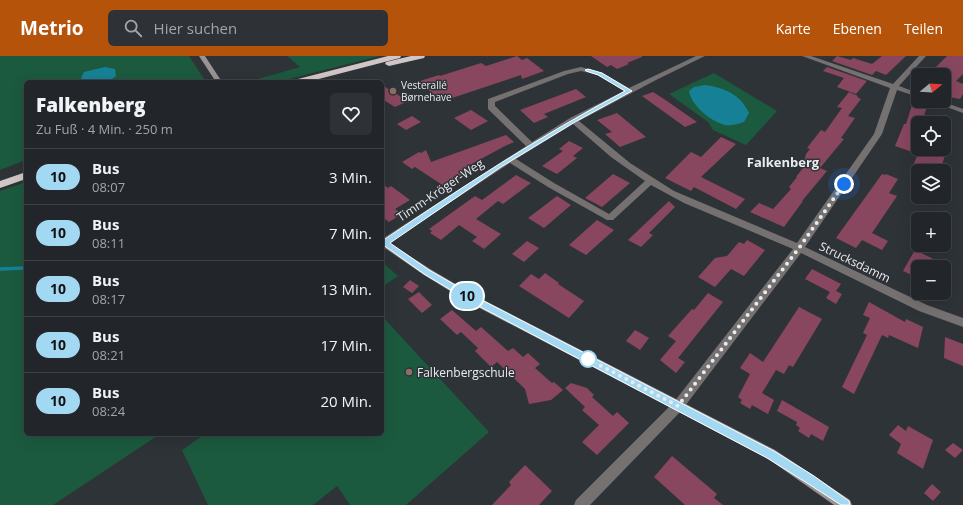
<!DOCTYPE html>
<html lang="de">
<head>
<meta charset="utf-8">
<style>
	body { margin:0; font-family:"Open Sans",sans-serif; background:#2e3236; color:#f1f3f6; height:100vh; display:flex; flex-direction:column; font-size:15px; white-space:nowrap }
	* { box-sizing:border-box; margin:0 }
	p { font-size:13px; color:#a2a5a8 }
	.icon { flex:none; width:22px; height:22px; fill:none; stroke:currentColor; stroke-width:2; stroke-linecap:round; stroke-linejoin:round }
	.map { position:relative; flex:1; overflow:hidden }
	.side { position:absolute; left:24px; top:24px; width:360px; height:356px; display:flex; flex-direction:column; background:#22262a; border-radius:6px; box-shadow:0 4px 16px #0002,0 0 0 1px #3f4347 }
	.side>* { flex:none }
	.badge { padding:0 8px; border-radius:13px; font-size:14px; line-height:26px }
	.needle { width:26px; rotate:72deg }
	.fabs { position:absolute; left:911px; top:12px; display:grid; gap:8px }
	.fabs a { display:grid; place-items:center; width:40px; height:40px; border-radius:6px; background:#22262a; box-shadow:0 4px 16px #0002,0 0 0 1px #3f4347; font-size:20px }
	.you { position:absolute; width:20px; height:20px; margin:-10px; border:3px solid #fff; border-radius:50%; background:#1a73e8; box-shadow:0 0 0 6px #1a73e833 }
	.map>.badge { position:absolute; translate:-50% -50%; box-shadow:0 0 0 2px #fff }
	.round { display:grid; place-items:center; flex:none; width:42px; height:42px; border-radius:6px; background:#2e3236 }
	.summary { display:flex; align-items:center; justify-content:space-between; height:68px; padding:0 12px }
	h1 { font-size:19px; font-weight:800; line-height:30px }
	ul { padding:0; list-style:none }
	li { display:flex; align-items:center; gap:12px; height:56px; padding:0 12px; border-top:1px solid #3f4347 }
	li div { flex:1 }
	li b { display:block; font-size:15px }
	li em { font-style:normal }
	li .badge { min-width:44px; font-weight:700; text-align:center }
	header { display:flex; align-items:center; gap:24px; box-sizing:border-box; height:56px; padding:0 20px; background:#b45309; color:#fff }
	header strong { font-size:19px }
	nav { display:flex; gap:22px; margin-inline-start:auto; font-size:14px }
	.search { width:280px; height:36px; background:#2e3236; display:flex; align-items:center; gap:10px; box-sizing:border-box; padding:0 14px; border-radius:6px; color:#a2a5a8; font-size:15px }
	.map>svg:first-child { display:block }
	.green { fill:#1b5a3f }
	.water { fill:#168196 }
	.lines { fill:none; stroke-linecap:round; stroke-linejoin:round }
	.stream { stroke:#168196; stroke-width:3.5 }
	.building { fill:#88475f }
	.street { fill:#757170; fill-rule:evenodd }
	.secondary { fill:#9a9393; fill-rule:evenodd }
	.highway { fill:#d1c6c6; fill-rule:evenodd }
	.line { fill:#a3d8f3; stroke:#fff }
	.walk { stroke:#e9ecef; stroke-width:4; stroke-dasharray:0 7.2 }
	.education-dot { fill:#8d6e63; stroke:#2e3338; stroke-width:1.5 }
	.stop-dot { fill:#fff; stroke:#a3d8f3; stroke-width:2 }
	.labels { text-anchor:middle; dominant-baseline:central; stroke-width:3; stroke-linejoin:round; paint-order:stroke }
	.far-poi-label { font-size:10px; fill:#e9ecef; stroke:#2e3338; text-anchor:start }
	.street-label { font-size:12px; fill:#e9ecef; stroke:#2e3338 }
	.poi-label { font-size:12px; fill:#e9ecef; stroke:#2e3338; text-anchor:start }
	.neighbourhood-label { font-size:13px; font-weight:bold; fill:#e9ecef; stroke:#2e3338 }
</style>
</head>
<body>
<header>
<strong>Metrio</strong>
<div class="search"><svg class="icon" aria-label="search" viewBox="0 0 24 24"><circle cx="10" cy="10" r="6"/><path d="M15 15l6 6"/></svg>Hier suchen</div>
<nav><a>Karte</a><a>Ebenen</a><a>Teilen</a></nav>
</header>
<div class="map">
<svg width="963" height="449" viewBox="0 0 963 449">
	<rect width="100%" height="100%" fill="#2e3338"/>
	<path class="green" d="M0 0H189L206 26H26V104L0 114Z
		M287 0H380L277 26H248L300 11Z
		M714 17 777 55 746 89 713 74 708 66 669 38Z
		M26 126V378H160L53 449H0V135Z
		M382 206 398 220 382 231Z
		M382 260 489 376 406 449H350L337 430 313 449H208L182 394 205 378H382Z"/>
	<path class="water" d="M105 11 115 13 116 20C107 28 96 26 85 26L81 22 84 16Z
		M705 29C725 32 740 38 749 57L744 66C738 68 731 70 725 69 710 65 691 49 689 35L694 31Z"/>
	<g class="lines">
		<path class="stream" d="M0 213 26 212"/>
	</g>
	<path class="building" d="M517 0 522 4 527 2 544 15 522 23 521 19 440 46 420 25 439 19 440 20 481 7 486 10Z
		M591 0H642V1L627 7 629 8 617 13 611 9 607 11Z
		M837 0 851 4 853 2 872 8 882 0H906L886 19 876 15 872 19 832 5Z
		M947 0H963V18L956 25 963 28V38L960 43 944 40V19H928Z
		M827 11 867 25 856 38 837 31 844 22 823 15Z
		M382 29 408 45 395 51 382 43Z
		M576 33 586 41 544 58 548 61 534 67 520 54Z
		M653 36 664 43 697 66 685 71 642 40Z
		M849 36 858 40 857 41 861 43 848 60 855 62 841 82 844 83 820 112 827 115 802 145H803L784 171 750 156 759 147 773 153 791 133 789 131 797 121H796L803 112 806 98 810 93 807 92 821 74 825 76 842 52 837 51Z
		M913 46 927 50 922 67H918V97L920 93H947L940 115H921L912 112 918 98 895 90 904 68H906Z
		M471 54 488 65 471 74 454 62Z
		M617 57 640 76 646 81 620 91 605 78 612 76 597 64Z
		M412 60 421 66 406 74 397 68Z
		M506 79 514 86 505 90 466 111 472 115 447 132 415 111 412 113 402 106 419 96 421 97 426 94 431 106Z
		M721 81 736 88 701 121 745 143 736 153 694 131 691 135 665 122 691 96 701 101Z
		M569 85 583 92 573 100 577 102 557 118 542 110 563 95 559 93Z
		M613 118 630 127 602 151 585 142Z
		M882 118 885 119 886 118 898 123 889 137 897 140 872 177 888 185 882 194 862 184 856 192 836 182Z
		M516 119 531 127 503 148 498 145 476 163 501 178 484 193 472 185 477 181 459 169 441 184 430 177 432 175 429 173 475 140 482 144Z
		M382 127 388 132 391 130 410 144 395 153 402 158 389 166 382 161Z
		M557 140 571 149 544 172 528 162Z
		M669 145 675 151 649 177 653 179 641 191 628 184Z
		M597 164 614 174 586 199 569 189Z
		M747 184 765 194 744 220 731 213 715 231 698 221 715 202 727 200 739 186 744 188Z
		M527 185 539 192 524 206 512 198Z
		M915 194 950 211H918V222L903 215Z
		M812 213 841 228 836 235 842 238 836 248 826 242 830 236 805 223Z
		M545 217 559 227 558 228 584 245 569 262 519 230 531 218 539 223Z
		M410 224 419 230 412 237 403 231Z
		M419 236 432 249 422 257 408 243Z
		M708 237 723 246 678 302 685 306 676 317 660 304 676 285 668 280 692 253 694 254Z
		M869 246 905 266 906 263 923 271 918 292 889 279 888 282 882 279 854 338 842 331 867 279 863 277 870 262 863 259Z
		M799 251 822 263 793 311 789 309 784 318 776 314 762 337 774 344 768 358 752 349 750 353 740 347 742 344 738 341 750 318 740 312 750 297 763 306Z
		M452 254 476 275 481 271 508 295 513 292 523 301 528 297 540 308 535 312 552 327 554 326 563 334 551 344 529 348 525 333 497 306 491 311 475 295 478 292 461 276 457 279 440 263Z
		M635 274 649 282 640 294 626 285Z
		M945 281 963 288V310L944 302Z
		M571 327 587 332 594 339 592 341 613 360 617 356 629 367 597 399 582 386 599 369 582 354 585 351 565 332Z
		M782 344 829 371 823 385 811 378 809 382 798 375 800 372 796 369 797 366 777 355Z
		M898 369 906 375 908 370 933 384 923 413 897 397 901 388 889 379Z
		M953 387 963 394 955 402 945 394Z
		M672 400 717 438 714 442 723 449H685L654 421Z
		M525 409 552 435 539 449H492L511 429 509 426Z
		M932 428 941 436 933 445 924 437Z"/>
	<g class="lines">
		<path class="street" d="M696 0H705L656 24 579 65 630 107 674 135 797 187 874 78 890 32 802 0H811L893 28 919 0H926L899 30 918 37V41L897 34 882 78 805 191 927 249 963 262V271L919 255 801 197 682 354 590 449H574L576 444 674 346 793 193 684 147 651 129 613 164H607L548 131 510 107 387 188 382 189V183L526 90 488 53V43L564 15 581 11 602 17 629 32ZM581 15 598 19 624 35 570 62 532 86 495 50V46L568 18ZM573 68 611 101 645 125 609 158 554 127 516 103Z
			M930 45H941L963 53V57Z"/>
		<path class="secondary" d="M199 0H205L222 26H216Z
			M382 182 430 213 476 240 775 394 850 444 852 449H834L767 402 468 246 424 219 382 190Z"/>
		<path class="highway" d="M388 0H401L400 2 307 26H293L294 24Z
			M411 0H425L424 2 389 10 385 8 386 6Z
			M26 116V123L0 132V125Z"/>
	</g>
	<path class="line" d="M588 13 602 17 632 35 575 66 501 111 390 187 429 214 474 240 774 395 814 420 849 445 850 449H841L807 427 767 402 469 245 424 218 382 188V185C462 131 540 80 625 35L598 19 586 15 585 14Z"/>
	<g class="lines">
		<path class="walk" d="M588 303 678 350 799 192 844 128"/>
	</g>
	<g class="education-dot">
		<circle cx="393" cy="35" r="4"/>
		<circle cx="409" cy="316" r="4"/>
	</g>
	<circle class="stop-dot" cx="588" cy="303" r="8"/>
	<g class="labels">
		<g class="far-poi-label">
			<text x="401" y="29">Vesterallé<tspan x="401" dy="12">Børnehave</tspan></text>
		</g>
		<g class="street-label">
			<text transform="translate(440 134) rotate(-34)">Timm-Kröger-Weg</text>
			<text transform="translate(855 206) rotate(26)">Strucksdamm</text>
		</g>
		<g class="poi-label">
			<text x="417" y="316">Falkenbergschule</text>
		</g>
		<g class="neighbourhood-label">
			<text x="783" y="106">Falkenberg</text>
		</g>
	</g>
</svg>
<div class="fabs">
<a><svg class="needle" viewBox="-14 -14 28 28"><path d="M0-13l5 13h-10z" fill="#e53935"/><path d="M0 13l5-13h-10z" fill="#a2a5a8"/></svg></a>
<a><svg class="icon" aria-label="locate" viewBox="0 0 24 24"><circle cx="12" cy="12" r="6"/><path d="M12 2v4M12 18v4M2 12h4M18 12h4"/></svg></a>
<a><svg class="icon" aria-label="layers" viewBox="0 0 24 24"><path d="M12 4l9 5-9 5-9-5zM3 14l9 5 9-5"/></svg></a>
<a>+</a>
<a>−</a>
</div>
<div class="you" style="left:844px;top:128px"></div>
<b class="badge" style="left:467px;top:240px;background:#a3d8f3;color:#111">10</b>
<section class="side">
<div class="summary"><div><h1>Falkenberg</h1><p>Zu Fuß · 4 Min. · 250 m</p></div><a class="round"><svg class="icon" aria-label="heart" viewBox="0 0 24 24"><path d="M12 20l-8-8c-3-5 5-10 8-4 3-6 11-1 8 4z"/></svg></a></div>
<ul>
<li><span class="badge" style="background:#a3d8f3;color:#111">10</span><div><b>Bus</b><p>08:07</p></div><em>3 Min.</em></li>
<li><span class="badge" style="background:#a3d8f3;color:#111">10</span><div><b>Bus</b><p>08:11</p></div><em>7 Min.</em></li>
<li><span class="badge" style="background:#a3d8f3;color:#111">10</span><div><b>Bus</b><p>08:17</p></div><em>13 Min.</em></li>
<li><span class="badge" style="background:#a3d8f3;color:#111">10</span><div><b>Bus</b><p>08:21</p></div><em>17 Min.</em></li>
<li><span class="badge" style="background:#a3d8f3;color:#111">10</span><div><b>Bus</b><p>08:24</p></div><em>20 Min.</em></li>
</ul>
</section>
</div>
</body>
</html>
